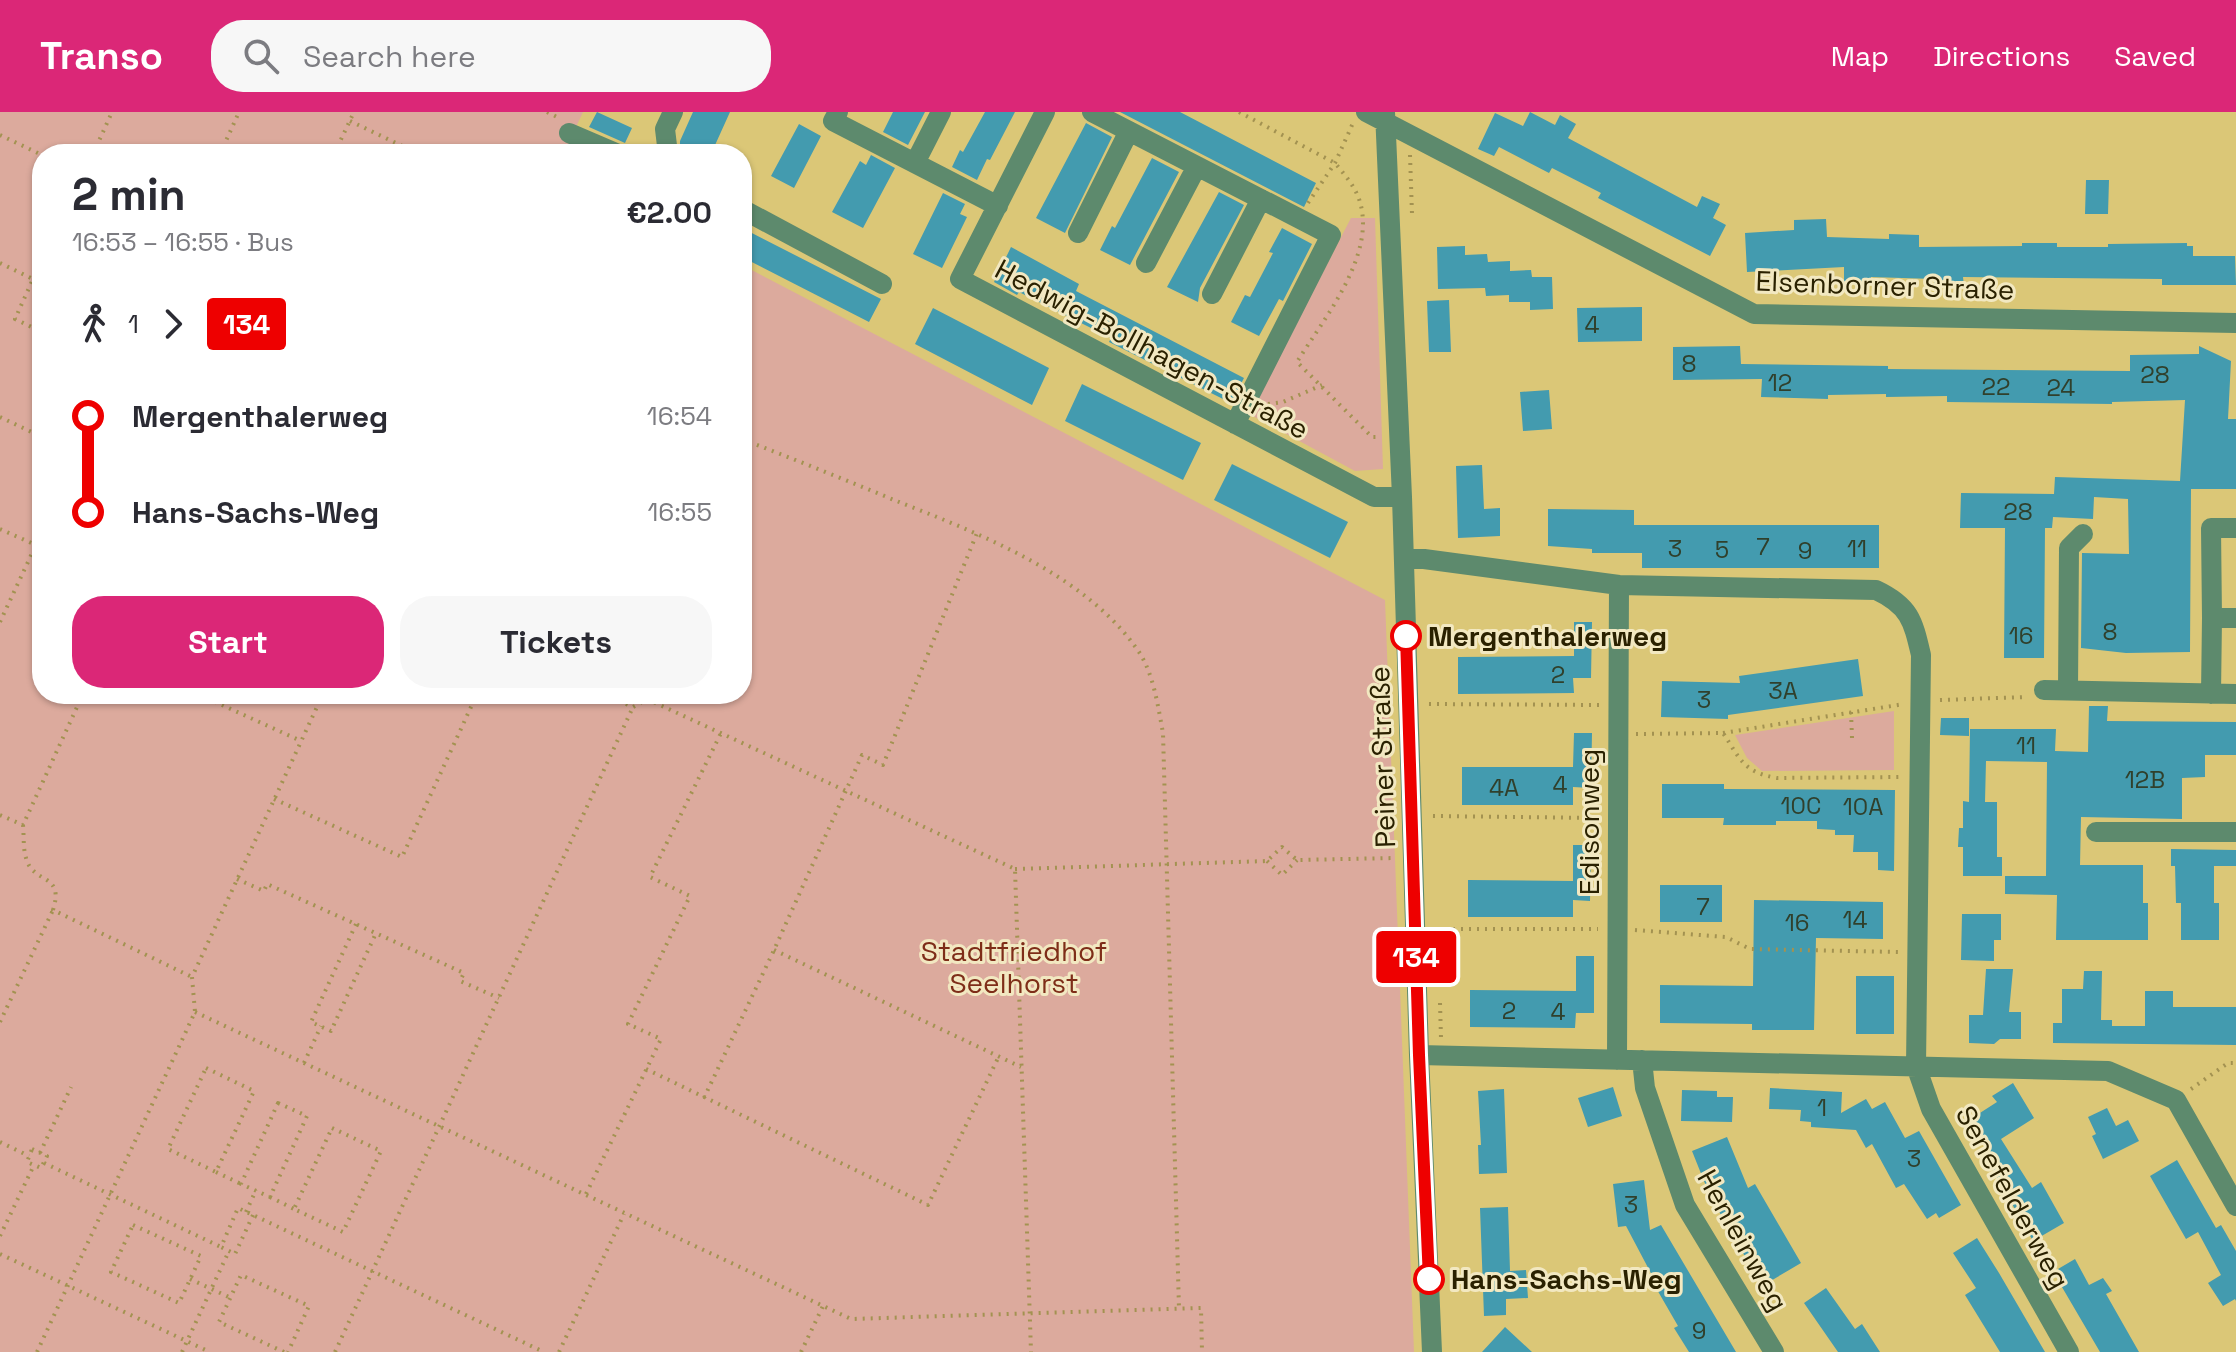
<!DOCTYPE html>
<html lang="en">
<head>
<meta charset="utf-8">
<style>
	body { margin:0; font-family:"Space Grotesk",sans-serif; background:#f7f7f7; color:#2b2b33; height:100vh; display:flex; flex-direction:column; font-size:30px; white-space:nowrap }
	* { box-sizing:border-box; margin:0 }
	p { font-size:26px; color:#7c7c81 }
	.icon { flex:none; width:44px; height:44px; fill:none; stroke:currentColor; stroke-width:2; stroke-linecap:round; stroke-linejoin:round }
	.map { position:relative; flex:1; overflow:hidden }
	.side { position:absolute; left:32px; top:32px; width:720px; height:560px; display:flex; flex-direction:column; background:#fff; border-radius:32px; box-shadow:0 2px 6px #0004 }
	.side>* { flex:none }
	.badge { padding:0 16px; border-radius:6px; font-size:28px; line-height:52px }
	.map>.badge { position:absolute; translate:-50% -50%; box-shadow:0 0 0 4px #fff }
	.legs { display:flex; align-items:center; gap:12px; height:88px; padding:0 40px; font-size:26px }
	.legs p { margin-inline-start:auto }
	.summary { display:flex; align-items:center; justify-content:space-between; height:136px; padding:0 40px }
	h1 { font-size:44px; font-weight:600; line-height:60px }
	.button { display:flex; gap:16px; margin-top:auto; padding:16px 40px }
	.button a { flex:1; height:92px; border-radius:32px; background:#db2777; color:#fff; font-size:32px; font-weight:600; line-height:92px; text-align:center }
	.button a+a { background:#f7f7f7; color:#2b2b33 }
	ul { padding:0 40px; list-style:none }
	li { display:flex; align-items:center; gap:28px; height:96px; font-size:30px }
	li i { display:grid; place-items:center; width:12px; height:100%; margin:0 10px; background:currentColor }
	li i::after { content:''; width:20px; height:20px; margin:-10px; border:6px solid; border-radius:50%; background:#fff }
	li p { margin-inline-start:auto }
	li:first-child i { background:linear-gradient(#0000 50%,currentColor 0) }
	li:last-child i { background:linear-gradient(currentColor 50%,#0000 0) }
	header { display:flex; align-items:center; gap:48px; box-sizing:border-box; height:112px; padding:0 40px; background:#db2777; color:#fff }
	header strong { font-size:38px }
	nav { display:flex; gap:44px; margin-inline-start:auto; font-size:28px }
	.search { width:560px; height:72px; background:#f7f7f7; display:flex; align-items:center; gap:20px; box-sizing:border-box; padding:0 28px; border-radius:32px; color:#7c7c81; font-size:30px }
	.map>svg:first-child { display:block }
	.green { fill:#dcaa9d }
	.building { fill:#439baf }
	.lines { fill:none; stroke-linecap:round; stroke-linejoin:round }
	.path { stroke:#a39251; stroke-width:4; stroke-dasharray:2 6; stroke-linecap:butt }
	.minor { stroke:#5d8a6d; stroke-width:20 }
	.line-1-casing { stroke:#fff; stroke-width:18 }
	.line-1 { stroke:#e00; stroke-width:12 }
	.stop-1-dot { fill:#fff; stroke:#e00; stroke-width:4 }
	.labels { text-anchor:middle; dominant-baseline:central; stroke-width:6; stroke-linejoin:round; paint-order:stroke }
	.number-label { font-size:24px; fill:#30402c }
	.street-label { font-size:28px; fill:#2a2100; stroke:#f2e8c1 }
	.stop-label { font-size:28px; font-weight:bold; fill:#2a2100; stroke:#f2e8c1; text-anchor:start }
	.park-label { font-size:28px; fill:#7e2d18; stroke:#f2e8c1 }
</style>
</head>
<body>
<header>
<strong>Transo</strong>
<div class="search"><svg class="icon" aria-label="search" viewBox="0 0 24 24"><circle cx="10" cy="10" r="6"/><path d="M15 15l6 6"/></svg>Search here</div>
<nav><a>Map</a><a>Directions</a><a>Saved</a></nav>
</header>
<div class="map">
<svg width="2236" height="1240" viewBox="0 0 2236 1240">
	<rect width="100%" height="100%" fill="#dbc777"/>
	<path class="green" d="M0 0H583L576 15 595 42H42V582H742V153L1385 488 1414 1240H0Z
		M1351 106H1375L1383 357 1355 359 1249 302Z
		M1894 599V658L1762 659 1747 646 1735 623Z"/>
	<path class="building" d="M597 0 632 16 625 31 589 15Z
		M693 0H730L711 42H696L680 35V29Z
		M893 0H925L908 33 883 20Z
		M985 0H1015L990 48 987 47 977 68 952 55 960 38 963 40Z
		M1120 0H1180L1316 71 1304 95Z
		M1530 0 1555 13 1560 3 1576 12 1568 26 1697 95 1702 84 1720 92 1713 106 1726 113 1710 144 1598 86 1601 81 1552 56 1549 61 1499 35 1494 44 1478 37 1495 1 1523 14Z
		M1086 11 1112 25 1065 121 1036 106Z
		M799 12 821 24 794 76 771 64Z
		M871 43 895 56 863 116 832 100 860 49 866 53Z
		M1152 46 1179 60 1130 153 1100 138 1112 114 1115 116Z
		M2086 68H2109L2108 102H2085Z
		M1219 80 1244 93 1200 176 1198 190 1167 175Z
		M943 81 965 92 960 102 967 105 942 156 913 142Z
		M1826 107 1827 125 1889 127V122L1919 123V135L2022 134V131H2057V135H2108V132L2187 131V134H2193V144H2235L2236 173H2162V167L1963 165 1964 174 1934 175V167L1871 165V172L1844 171V155L1747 160 1745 121 1794 118V108Z
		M742 116 881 187 869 210 742 145Z
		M1282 116 1312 132 1283 189 1279 187 1259 224 1231 210 1245 183 1250 185 1273 141 1269 140Z
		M1465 134V143L1487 142 1488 150 1510 149V159L1531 158 1532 165H1552L1553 197 1530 198V190H1509V183L1486 184 1485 176 1438 177 1437 135Z
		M1011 135 1079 172 1076 179 1244 266 1231 291 1109 230 1111 226 1019 180 1017 183 994 170Z
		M1449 188 1451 240H1429L1427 189Z
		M1642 195V229L1578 230 1577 196Z
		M933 196 1049 256 1032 293 915 232Z
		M1740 234 1741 252 1888 254V257L2130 259V243L2199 242V234L2231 249 2228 307H2236V377H2191L2190 540 2126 541 2081 536 2082 441 2129 442 2128 387 2094 385 2093 407 2053 405 2052 416H2045L2044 546H2004L2005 416H1960L1961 381 2054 382 2055 365 2180 369 2185 288 2112 290V292L1947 290V284L1886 285V282L1828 283V287L1761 285 1762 267 1673 268V235Z
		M1082 272 1201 331 1183 368 1065 309Z
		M1549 278 1552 317 1523 319 1520 280Z
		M1232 352 1348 410 1330 446 1214 388Z
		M1482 353 1484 397 1500 396V424L1458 426 1456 354Z
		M1548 397 1634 398V413H1879V456H1642V441H1592V437L1548 434Z
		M1574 510H1592L1591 566H1573L1574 581 1458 582V545L1574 544Z
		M1858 547 1863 584 1728 603V607L1661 605 1662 569 1740 571 1739 564Z
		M2089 594H2108L2107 609 2236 610V643H2205V665L2182 666V707L2081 705 2080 753H2143V791H2148V828H2056L2057 783 2005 782V764H2046L2047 650 1986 649 1985 690H1997V745H2002V764H1963V735H1958L1959 716H1963V689L1969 690 1970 617H2056L2055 639 2088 640Z
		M1941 606H1969V624L1940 623Z
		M1574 621H1592L1591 676 1573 675V693H1462V655H1573Z
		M1662 672H1724V677L1895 678 1894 759 1878 758V740H1853L1854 723H1835V718L1817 717V709H1776V713H1723L1724 706H1662Z
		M1573 733H1591L1590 789 1573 788V805H1468V768L1573 769Z
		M2171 737 2236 738V754H2214V791H2219V828H2181V791H2176L2175 754H2171Z
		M1660 773H1722V810H1660Z
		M1754 788 1883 790V827L1816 826 1814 918H1752V912L1660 911V873L1753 874Z
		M1962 802H2001V828H1994V849L1961 848Z
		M1576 844H1594V901H1576L1575 916 1470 915V878L1576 879Z
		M1986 857H2013L2009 900H2021V927H2000L1994 932 1969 931V903H1983Z
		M2084 859H2102L2101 908H2112V914H2145V879H2173V895H2236V933L2053 931V911H2062V877H2083Z
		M1856 864H1894V922H1856Z
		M2013 971 2034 1006 2001 1027 2032 1076 2041 1070 2064 1111 2033 1129 1990 1053 1995 1050 1969 1008 1997 990 1992 984Z
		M1613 975 1622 1004 1588 1015 1578 986Z
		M1770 976 1842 980 1841 1001 1866 987 1872 997 1885 990 1905 1026 1919 1019 1961 1093 1939 1106 1936 1101 1927 1107 1904 1072 1896 1076 1872 1032 1866 1036 1856 1018 1811 1015V1010L1800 1009 1801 998 1769 997Z
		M1504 977 1507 1061 1479 1062 1478 1033H1481L1478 979Z
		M1682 978 1717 979V985H1733L1732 1010 1681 1009Z
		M2107 996 2116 1014 2128 1008 2139 1029 2103 1047 2092 1024 2096 1022 2088 1005Z
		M1727 1025 1748 1076 1755 1072 1801 1151 1762 1174 1710 1084 1692 1039Z
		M2177 1048 2216 1116 2221 1113 2236 1139V1189L2235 1187 2223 1194 2208 1171 2221 1163 2198 1120 2186 1127 2150 1064Z
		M1644 1068 1650 1118 1661 1113 1736 1240H1689L1674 1216 1678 1214 1652 1169 1654 1167 1626 1114 1618 1115 1613 1072Z
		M1508 1095 1510 1159 1526 1158 1528 1186 1506 1187V1203L1484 1204 1480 1096Z
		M1977 1126 1999 1161 2045 1240H2000L1965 1183 1976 1176 1953 1141Z
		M2075 1147 2089 1173 2103 1166 2112 1179 2106 1182 2139 1240H2100L2059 1170 2064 1167 2058 1157Z
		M1826 1176 1855 1217 1862 1212 1880 1240H1838L1804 1191Z
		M1505 1215 1532 1240H1482Z"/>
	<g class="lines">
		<path class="path" d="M547 0 559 6
			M1239 0 1335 51C1344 62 1354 73 1359 87 1378 142 1324 206 1297 250L1372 325H1379
			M350 9 419 42
			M0 23 42 43
			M93 42 112 0
			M220 42 239 0
			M334 42 354 0
			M1410 43 1412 102
			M1308 91 1335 51 1353 11
			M0 151 33 167 15 207 42 220
			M1268 292 1283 290 1322 273
			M0 305 42 325
			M742 327C793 347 844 367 894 388 978 421 1086 462 1139 540 1154 563 1158 595 1163 621L1179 1197
			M0 417 36 433
			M0 510 42 420
			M604 582 633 595 647 587 1015 757 1031 1240
			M200 583 301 629
			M1940 588 2027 585
			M1429 592 1599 593
			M1851 600 1852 626
			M1723 621 1904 592
			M1636 622 1723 621C1741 648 1743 660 1777 666L1899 665
			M274 687 402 745 477 582
			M0 703 23 713 83 582
			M1433 704 1599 706
			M23 713C24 723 23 737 26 746 33 773 65 760 53 798L192 865
			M1267 749 1282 763 1297 748
			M1015 757 1267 749 1282 735 1297 748 1395 746
			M237 767 264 779 267 772 464 861 460 869 499 886
			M356 812 311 910 331 919 376 821
			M1437 817H1598
			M1635 818 1726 825 1750 837 1899 840
			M774 838 1021 955
			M1440 891 1441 926
			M195 900 851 1207 1201 1196 1202 1240
			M0 910 53 798
			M304 951 321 914
			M206 956 254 979 216 1060 168 1037Z
			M646 957 928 1093 999 944
			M2191 977 2228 951H2236
			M704 986 774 838 862 643 883 653 977 421
			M278 991 307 1004 270 1085 241 1072Z
			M332 1016 381 1039 343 1120 294 1097Z
			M0 1030 29 1044
			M32 1037 47 1044 41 1056 27 1050Z
			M40 1041 71 975
			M44 1051 221 1135
			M216 1060 241 1072
			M586 1082 661 927 628 912 690 784 650 765 721 621
			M270 1085 294 1097
			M246 1100 256 1078
			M253 1103 235 1142 221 1135 238 1096 253 1103 544 1240
			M133 1113 201 1144 179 1191 111 1160Z
			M0 1124 34 1053
			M0 1142 210 1240
			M190 1167 231 1186
			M37 1240 195 900 192 865 323 582
			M182 1240 229 1139
			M284 1240 219 1210 241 1163 309 1194 288 1240
			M335 1240 633 595
			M559 1240 624 1102
			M801 1240 823 1194"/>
		<path class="minor" d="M838 0 833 9 998 94
			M1045 0 960 167 1374 385H1402
			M1092 0 1331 123 1235 312
			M1366 0 1754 202 2236 211
			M1385 0 1402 385 1419 943 1432 1240
			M569 21 618 42
			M668 42 665 17 673 0
			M915 51 941 0
			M742 97 882 172
			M1078 121 1129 19
			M1146 151 1197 54
			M1212 182 1261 87
			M2236 416H2211L2212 506H2236
			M1404 447H1424L1619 473 1876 478C1910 494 1913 509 1921 543L1916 954 1931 997 2069 1240
			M2044 578 2236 582
			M2068 578 2069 436 2083 422
			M2211 582 2212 506
			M2096 720H2236
			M1419 943 2108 959 2176 988 2236 1094
			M1617 948 1619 473
			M1642 948 1645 976 1685 1093 1774 1240"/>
	</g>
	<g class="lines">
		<g class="line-1-casing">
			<path id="line-1" d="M1406 524 1419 943 1429 1167"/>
		</g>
		<use href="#line-1" class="line-1"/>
	</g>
	<g class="stop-1-dot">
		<circle cx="1406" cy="524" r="14"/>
		<circle cx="1429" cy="1167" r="14"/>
	</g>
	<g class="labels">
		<g class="number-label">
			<text x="1592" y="212">4</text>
			<text x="1689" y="251">8</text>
			<text x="2155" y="262">28</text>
			<text x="1780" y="270">12</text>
			<text x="1996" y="274">22</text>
			<text x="2061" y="275">24</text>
			<text x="2018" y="399">28</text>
			<text x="1763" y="434">7</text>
			<text x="1675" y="436">3</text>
			<text x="1857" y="436">11</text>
			<text x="1722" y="437">5</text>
			<text x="1805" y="438">9</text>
			<text x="2110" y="519">8</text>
			<text x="2021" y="523">16</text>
			<text x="1558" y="562">2</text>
			<text x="1783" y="578">3A</text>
			<text x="1704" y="587">3</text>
			<text x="2026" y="633">11</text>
			<text x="2145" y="667">12B</text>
			<text x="1560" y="672">4</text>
			<text x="1504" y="675">4A</text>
			<text x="1801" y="693">10C</text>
			<text x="1863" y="694">10A</text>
			<text x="1703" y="794">7</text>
			<text x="1855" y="807">14</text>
			<text x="1797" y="810">16</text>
			<text x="1509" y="898">2</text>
			<text x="1558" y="899">4</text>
			<text x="1822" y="995">1</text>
			<text x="1914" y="1046">3</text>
			<text x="1631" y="1092">3</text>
			<text x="1699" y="1218">9</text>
		</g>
		<g class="street-label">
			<text transform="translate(1885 173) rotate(2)">Elsenborner Straße</text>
			<text transform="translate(1152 237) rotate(28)">Hedwig-Bollhagen-Straße</text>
			<text transform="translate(1382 645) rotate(-92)">Peiner Straße</text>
			<text transform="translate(1589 710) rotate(-90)">Edisonweg</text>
			<text transform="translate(2013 1085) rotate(61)">Senefelderweg</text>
			<text transform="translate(1743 1128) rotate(61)">Henleinweg</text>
		</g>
		<g class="stop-label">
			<text x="1428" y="524">Mergenthalerweg</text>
			<text x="1451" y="1167">Hans-Sachs-Weg</text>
		</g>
		<g class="park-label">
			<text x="1014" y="839">Stadtfriedhof<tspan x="1014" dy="32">Seelhorst</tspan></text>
		</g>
	</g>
</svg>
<b class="badge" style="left:1416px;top:845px;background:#e00;color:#fff">134</b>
<section class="side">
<div class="summary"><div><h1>2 min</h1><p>16:53 – 16:55 · Bus</p></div><b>€2.00</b></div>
<div class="legs"><svg class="icon" aria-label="walk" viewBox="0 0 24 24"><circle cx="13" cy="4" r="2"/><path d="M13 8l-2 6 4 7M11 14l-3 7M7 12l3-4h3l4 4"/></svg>1<svg class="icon" aria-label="forward" viewBox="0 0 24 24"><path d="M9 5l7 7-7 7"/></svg><b class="badge" style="background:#e00;color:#fff">134</b></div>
<ul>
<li><i style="color:#e00"></i><b>Mergenthalerweg</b><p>16:54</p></li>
<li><i style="color:#e00"></i><b>Hans-Sachs-Weg</b><p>16:55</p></li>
</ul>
<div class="button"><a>Start</a><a>Tickets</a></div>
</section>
</div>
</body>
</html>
